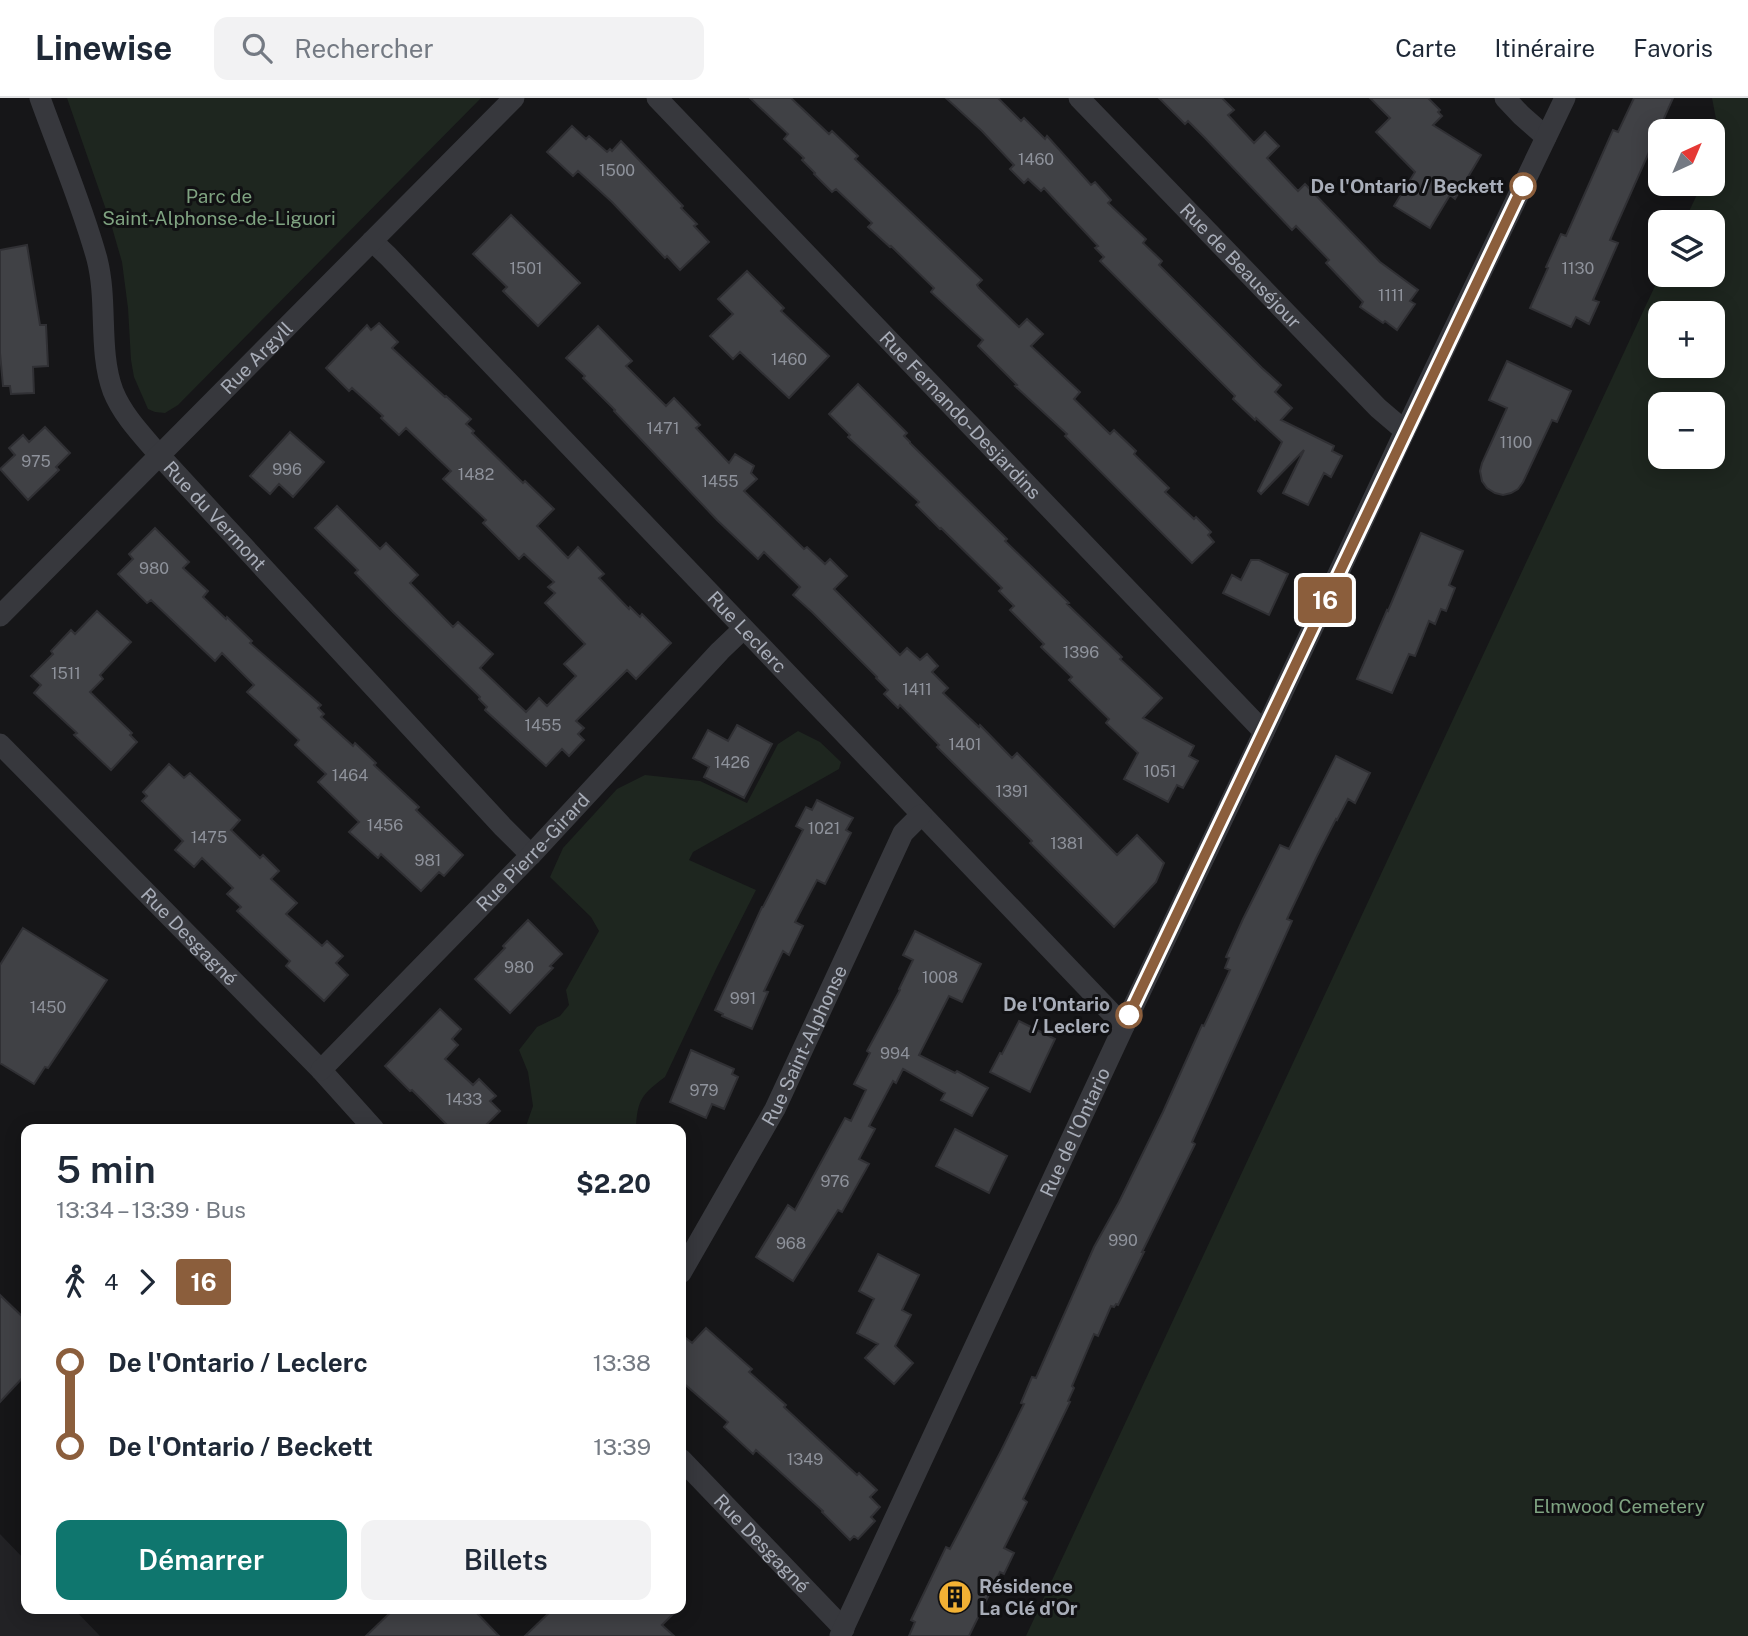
<!DOCTYPE html>
<html lang="fr">
<head>
<meta charset="utf-8">
<style>
	body { margin:0; font-family:"Public Sans",sans-serif; background:#f2f2f3; color:#1f2937; height:100vh; display:flex; flex-direction:column; font-size:26px; white-space:nowrap }
	* { box-sizing:border-box; margin:0 }
	p { font-size:23px; color:#747a83 }
	.icon { flex:none; width:38px; height:38px; fill:none; stroke:currentColor; stroke-width:2; stroke-linecap:round; stroke-linejoin:round }
	.map { position:relative; flex:1; overflow:hidden }
	.drawer { position:absolute; left:21px; top:1026px; width:665px; height:490px; display:flex; flex-direction:column; background:#fff; border-radius:14px; box-shadow:0 4px 18px #0003 }
	.drawer>* { flex:none }
	.badge { padding:0 14px; border-radius:5px; font-size:24px; line-height:46px }
	.needle { width:46px; rotate:44deg }
	.fabs { position:absolute; left:1648px; top:21px; display:grid; gap:14px }
	.fabs a { display:grid; place-items:center; width:77px; height:77px; border-radius:14px; background:#fff; box-shadow:0 4px 18px #0003; font-size:35px }
	.map>.badge { position:absolute; translate:-50% -50%; box-shadow:0 0 0 4px #fff }
	.legs { display:flex; align-items:center; gap:10px; height:77px; padding:0 35px; font-size:23px }
	.legs p { margin-inline-start:auto }
	.headline { display:flex; align-items:center; justify-content:space-between; height:119px; padding:0 35px }
	h1 { font-size:38px; font-weight:600; line-height:52px }
	.primary-button { display:flex; gap:14px; margin-top:auto; padding:14px 35px }
	.primary-button a { flex:1; height:80px; border-radius:14px; background:#0f766e; color:#fff; font-size:28px; font-weight:600; line-height:80px; text-align:center }
	.primary-button a+a { background:#f2f2f3; color:#1f2937 }
	ul { padding:0 35px; list-style:none }
	li { display:flex; align-items:center; gap:24px; height:84px; font-size:26px }
	li i { display:grid; place-items:center; width:10px; height:100%; margin:0 9px; background:currentColor }
	li i::after { content:''; width:18px; height:18px; margin:-9px; border:5px solid; border-radius:50%; background:#fff }
	li p { margin-inline-start:auto }
	li:first-child i { background:linear-gradient(#0000 50%,currentColor 0) }
	li:last-child i { background:linear-gradient(currentColor 50%,#0000 0) }
	header { display:flex; align-items:center; gap:42px; box-sizing:border-box; height:98px; padding:0 35px; background:#fff; border-bottom:2px solid #e0e1e3 }
	header strong { font-size:33px }
	nav { display:flex; gap:38px; margin-inline-start:auto; font-size:24px }
	.search { width:490px; height:63px; background:#f2f2f3; display:flex; align-items:center; gap:18px; box-sizing:border-box; padding:0 24px; border-radius:14px; color:#747a83; font-size:26px }
	.map>svg:first-child { display:block }
	.built { fill:#222225 }
	.green { fill:#1e261f; fill-rule:evenodd }
	.building { fill:#404145; stroke:#303034; stroke-width:2 }
	.lines { fill:none; stroke-linecap:round; stroke-linejoin:round }
	.minor { stroke:#37383d; stroke-width:21 }
	.line-1-casing { stroke:#fff; stroke-width:16 }
	.line-1 { stroke:#8b5e3c; stroke-width:10 }
	.stop-1-dot { fill:#fff; stroke:#8b5e3c; stroke-width:3.5 }
	.labels { text-anchor:middle; dominant-baseline:central; stroke-width:6; stroke-linejoin:round; paint-order:stroke }
	.number-label { font-size:16px; fill:#8e929b }
	.stop-label { font-size:19px; font-weight:bold; fill:#a8adb8; stroke:#111113; text-anchor:end }
	.park-label { font-size:19px; fill:#7fa381; stroke:#111113 }
	.street-label { font-size:19px; fill:#a8adb8; stroke:#111113 }
	.poi-label { font-size:19px; font-weight:bold; fill:#a8adb8; stroke:#111113; text-anchor:start }
</style>
</head>
<body>
<header>
<strong>Linewise</strong>
<div class="search"><svg class="icon" aria-label="search" viewBox="0 0 24 24"><circle cx="10" cy="10" r="6"/><path d="M15 15l6 6"/></svg>Rechercher</div>
<nav><a>Carte</a><a>Itinéraire</a><a>Favoris</a></nav>
</header>
<div class="map">
<svg width="1748" height="1538" viewBox="0 0 1748 1538">
	<rect width="100%" height="100%" fill="#161618"/>
	<path class="built" d="M0 1436 26 1463V1510H73L100 1538H0Z"/>
	<path class="green" d="M67 0H481L178 307 165 315 155 314 148 311 134 279 131 262 128 210 122 164 111 126Z
		M1712 0H1748V1538H1026L1661 175V177H1713V124H1684L1702 86H1713V63L1721 47ZM1713 215V268H1661V215ZM1661 306H1713V359H1661Z
		M798 633 820 644 841 664 839 671 693 754 689 762 756 792 717 869 665 979C642 996 637 1002 636 1031H525L533 1008 528 974 519 952 537 929 560 918 569 907 566 892 599 833 591 819 550 779 563 750 617 691 645 677 700 683 747 705 778 646Z"/>
	<path class="building" d="M750 0H791L829 36 832 33 858 58 855 61 982 182 977 187 979 190 1019 229 1027 221 1043 236 1031 248 1080 294 1074 301 1110 336 1114 332 1136 353 1134 356 1169 390 1165 394 1194 421 1196 419 1211 434 1208 437 1214 444 1192 465 1065 338 1067 336 1015 288 1017 287 978 248 983 242 931 194 934 190 891 148 890 149 868 129 872 125 836 91 832 94 814 76 815 75 802 62 804 60 784 41 788 36Z
		M946 0H998L1021 23 1024 20 1045 41 1047 38 1091 87 1095 84 1111 102 1108 105 1146 141 1143 145 1162 163 1159 167 1262 270 1281 287 1275 294 1292 310 1281 322 1334 348 1332 353 1342 358 1331 379 1324 375 1308 407 1283 395 1304 352 1261 396 1258 393 1282 344 1256 320 1255 322 1233 301 1235 298 1100 163 1104 159 1095 150 1098 148 1044 90 1041 93 1028 81 1024 85 1010 71 1014 67 982 33Z
		M1159 0H1222L1234 12 1228 17 1254 45 1265 34 1279 48 1267 60 1298 93 1305 86 1380 164 1418 192 1410 203 1415 206 1397 232 1385 223 1383 225 1360 209 1363 204 1326 165 1329 162 1296 128 1292 132 1205 40 1188 23 1185 26Z
		M1370 0H1428L1440 12 1438 14 1442 18 1433 27 1481 57 1455 101 1450 97 1430 130 1394 108 1415 74 1376 34 1390 20Z
		M1634 0H1673L1610 142 1618 145 1593 202 1599 204 1589 226 1576 219 1571 229 1530 210 1548 170 1546 169 1561 136 1566 138 1613 32 1618 34Z
		M572 28 586 41 589 38 607 54 610 51 612 53 621 43 683 108 681 110 697 126 694 128 709 144 680 172 667 158 665 160 612 104 578 73 573 78 547 54Z
		M511 117 580 185 538 228 503 193 507 189 473 156Z
		M27 147 40 227H46L48 268 33 269 34 295 11 296 10 288H3L0 255V152Z
		M747 173 784 210 781 213 829 258 789 300 740 254 733 261 710 238 733 216 718 201Z
		M379 225 398 244 392 250 445 299 446 298 471 321 466 326 474 333 472 335 523 385 525 383 554 411 537 428 568 460 578 449 604 476 599 480 629 511 630 509 640 519 642 516 671 545 636 581 627 572 576 623 584 630 578 636 584 642 569 658 562 651 546 668 485 612 487 609 479 601 480 599 393 514 355 475 358 472 315 430 337 408 380 451 386 445 418 477 410 485 453 529 458 524 493 556 480 570 526 614 539 600 547 608 576 578 564 566 585 546 545 505 555 495 548 489 554 484 524 456 519 461 483 425 486 422 443 381 451 373 406 330 399 337 381 320 383 318 352 290 349 293 326 270 367 227 371 232Z
		M598 228 632 263 626 268 666 308 674 300 700 327 696 330 729 365 735 356 754 368 751 375 757 381 744 393 804 451 807 449 825 466 830 461 847 478 834 491 900 557 907 550 920 562 927 556 938 568 932 574 948 590 943 595 979 629 980 627 1012 660 1017 655 1117 757 1137 737 1164 765 1156 784 1114 829 1030 745 1032 743 937 649 939 647 900 607 898 610 884 596 888 592 876 580 877 579 812 514 793 497 800 489 764 454 758 461 717 422 614 313 615 312 583 280 585 278 566 260Z
		M1507 263 1571 293 1557 324 1552 322 1523 384 1518 391 1511 395 1503 397 1495 395 1487 390 1482 383 1480 373 1482 365 1507 310 1489 302Z
		M858 286 907 335 904 338 910 344V345L1007 441 1005 443 1069 505 1067 506 1122 559 1120 561 1162 600 1143 620 1194 648 1189 658 1198 663 1183 690 1177 687 1168 704 1124 681 1138 655 1106 625 1109 621 1069 582 1072 579 1041 549 1044 546 1010 512 1014 508 999 493 1002 490 941 430 940 431 916 407 919 404 848 339 850 337 829 316Z
		M45 329 70 355 56 369 59 372 28 402 0 371 15 357 9 350 23 337 29 344Z
		M290 334 324 364 293 399 279 386 270 396 250 378Z
		M155 430 189 464 183 470 208 493 203 499 226 521 227 519 252 543 250 545 321 607 318 610 324 616 321 619 353 648 355 645 376 665 374 667 419 709 416 712 463 757 444 778 439 774 421 793 381 756 378 760 349 734 359 724 318 684 326 676 295 647 299 642 247 594 254 587 222 555 215 563 151 502 147 505 118 476 133 461 129 456Z
		M1421 435 1463 453 1449 487 1455 490 1446 513 1441 511 1435 526 1429 523 1415 558 1409 556 1392 595 1357 581 1387 512 1388 513Z
		M1251 462H1259L1288 476 1269 517 1223 495 1232 477 1241 482Z
		M97 513 131 544 100 577 103 581 90 594 132 635 130 637 137 644 111 672 74 637 77 635 34 595 41 587 31 578 53 556 51 553 71 532 75 536Z
		M737 627 772 646 744 700 704 679 709 669 693 660 708 632 728 643Z
		M1336 658 1370 675 1355 705 1348 701 1337 722 1336 721 1317 758 1287 821 1292 823 1192 1044 1195 1046 1142 1154H1144L1118 1207 1116 1206 1114 1209 1111 1208 1098 1238 1094 1236 1072 1288 1074 1290 1068 1303 1070 1304 1023 1401 1027 1404 1004 1450 1014 1455 1004 1476 1000 1474 969 1538H909L915 1524 911 1522 946 1449 950 1451 1001 1353 1024 1306 1021 1305 1032 1279 1036 1280 1094 1149 1119 1104 1163 1014 1202 927 1204 928 1230 872 1225 870 1229 860 1226 859 1243 821 1280 747 1289 751Z
		M169 666 184 680 190 675 240 722 231 732 260 760 263 757 279 773 271 781 297 805 286 816 322 848 327 843 343 858 336 865 348 877 324 903 286 868 290 863 237 813 241 809 227 796 233 790 202 760 194 769 175 752 183 743 142 703 147 698 143 694Z
		M817 702 853 720 846 732 851 735 825 786 817 782 795 824 803 828 789 857 783 853 764 893 768 894 752 931 722 918 723 916 715 912 762 809H763L803 732 796 728 806 709 812 712Z
		M528 822 562 856 550 868 553 870 510 915 475 881 505 850 503 848Z
		M23 830 107 882 48 970 45 969 34 986 0 965V867Z
		M915 833 981 866 962 904 949 898 919 957 955 975 957 973 988 990 972 1018 941 1002 945 995 903 971 896 985 893 983 869 1028 875 1031 859 1061 869 1066 842 1114 838 1112 793 1183 756 1159 788 1107 795 1112 845 1020 851 1023 866 992 854 986 870 955 867 953 900 892 899 891 913 862 903 857Z
		M440 911 461 931 452 941 458 947 445 961 473 987 479 981 496 998 490 1003 500 1013 482 1031H451L412 992 410 993 385 968Z
		M1019 923 1055 941 1030 994 990 974 1000 955 1002 956Z
		M691 952 734 971 732 976 738 979 724 1011 712 1006 706 1020 670 1004Z
		M955 1031 1007 1058 989 1095 936 1068Z
		M878 1156 919 1177 902 1212 911 1217 895 1248 913 1265 894 1286 865 1260 878 1246 857 1235 874 1201 859 1193Z
		M0 1197 26 1222V1276L0 1304Z
		M706 1230 752 1271 749 1274 786 1307 784 1309 857 1377 859 1375 877 1392 870 1399 880 1409 871 1419 875 1423 858 1441 854 1438 850 1442 822 1414 823 1413 756 1352 753 1356 724 1329 728 1324 681 1283V1236L692 1245Z
		M395 1510H472L499 1538H366Z
		M554 1510H679L662 1527 674 1538H525Z"/>
	<g class="lines">
		<g class="minor">
			<path id="s1" d="M40 0C59 53 82 106 97 161 108 204 98 253 113 293 123 318 143 338 160 358L503 729 531 757"/>
			<path id="s2" d="M657 0 1264 634"/>
			<path id="s3" d="M1079 0 1378 310 1405 333"/>
			<path d="M1505 0 1521 17 1546 39"/>
			<path id="s4" d="M372 143 388 158 1124 928"/>
			<path id="s5" d="M0 518 514 0"/>
			<path id="s6" d="M0 646 321 972 374 1031"/>
			<path id="s7" d="M321 972 531 757 720 553 743 531"/>
			<path id="s8" d="M681 1175 775 1011 903 735 921 717"/>
			<path id="s9" d="M681 1361 844 1531"/>
			<path id="s10" d="M840 1538 1124 928 1264 634 1405 333 1565 0"/>
		</g>
	</g>
	<g class="lines">
		<g class="line-1-casing">
			<path id="line-1" d="M1129 917C1261 641 1391 364 1523 88"/>
		</g>
		<use href="#line-1" class="line-1"/>
	</g>
	<defs>
		<g id="building-disc" transform="scale(1.75)"><circle r="9.5" fill="#f2b134" stroke="#111113"/><path d="M-4-6H4V6H1V3H-1V6H-4ZM-2.5-4.3h1.7v1.8h-1.7ZM.8-4.3h1.7v1.8H.8ZM-2.5-1h1.7V.8h-1.7ZM.8-1h1.7V.8H.8Z" fill="#111"/></g>
	</defs>
	<g fill-rule="evenodd">
		<use href="#building-disc" x="955" y="1499"/>
	</g>
	<g class="stop-1-dot">
		<circle cx="1523" cy="88" r="12"/>
		<circle cx="1129" cy="917" r="12"/>
	</g>
	<g class="labels">
		<g class="number-label">
			<text x="1036" y="61">1460</text>
			<text x="617" y="72">1500</text>
			<text x="526" y="170">1501</text>
			<text x="1578" y="170">1130</text>
			<text x="1391" y="197">1111</text>
			<text x="789" y="261">1460</text>
			<text x="663" y="330">1471</text>
			<text x="1516" y="344">1100</text>
			<text x="36" y="363">975</text>
			<text x="287" y="371">996</text>
			<text x="476" y="376">1482</text>
			<text x="720" y="383">1455</text>
			<text x="154" y="470">980</text>
			<text x="1081" y="554">1396</text>
			<text x="66" y="575">1511</text>
			<text x="917" y="591">1411</text>
			<text x="543" y="627">1455</text>
			<text x="965" y="646">1401</text>
			<text x="732" y="664">1426</text>
			<text x="1160" y="673">1051</text>
			<text x="350" y="677">1464</text>
			<text x="1012" y="693">1391</text>
			<text x="385" y="727">1456</text>
			<text x="824" y="730">1021</text>
			<text x="209" y="739">1475</text>
			<text x="1067" y="745">1381</text>
			<text x="428" y="762">981</text>
			<text x="519" y="869">980</text>
			<text x="940" y="879">1008</text>
			<text x="743" y="900">991</text>
			<text x="48" y="909">1450</text>
			<text x="895" y="955">994</text>
			<text x="704" y="992">979</text>
			<text x="464" y="1001">1433</text>
			<text x="835" y="1083">976</text>
			<text x="1123" y="1142">990</text>
			<text x="791" y="1145">968</text>
			<text x="805" y="1361">1349</text>
		</g>
		<g class="stop-label">
			<text x="1504" y="88">De l'Ontario / Beckett</text>
			<text x="1110" y="906">De l'Ontario<tspan x="1110" dy="22">/ Leclerc</tspan></text>
		</g>
		<g class="park-label">
			<text x="219" y="98">Parc de<tspan x="219" dy="22">Saint-Alphonse-de-Liguori</tspan></text>
			<text x="1619" y="1408">Elmwood Cemetery</text>
		</g>
		<g class="street-label">
			<text stroke="none"><textPath href="#s3" startOffset="233">Rue de Beauséjour</textPath></text>
			<text stroke="none"><textPath href="#s5" startOffset="364">Rue Argyll</textPath></text>
			<text stroke="none"><textPath href="#s2" startOffset="439">Rue Fernando-Desjardins</textPath></text>
			<text stroke="none"><textPath href="#s1" startOffset="466">Rue du Vermont</textPath></text>
			<text stroke="none"><textPath href="#s4" startOffset="542">Rue Leclerc</textPath></text>
			<text stroke="none"><textPath href="#s7" startOffset="304">Rue Pierre-Girard</textPath></text>
			<text stroke="none"><textPath href="#s6" startOffset="270">Rue Desgagné</textPath></text>
			<text stroke="none"><textPath href="#s8" startOffset="259">Rue Saint-Alphonse</textPath></text>
			<text stroke="none"><textPath href="#s10" startOffset="556">Rue de l'Ontario</textPath></text>
			<text stroke="none"><textPath href="#s9" startOffset="117">Rue Desgagné</textPath></text>
		</g>
		<g class="poi-label">
			<text x="979" y="1488">Résidence<tspan x="979" dy="22">La Clé d'Or</tspan></text>
		</g>
	</g>
</svg>
<div class="fabs">
<a><svg class="needle" viewBox="-14 -14 28 28"><path d="M0-13l5 13h-10z" fill="#e53935"/><path d="M0 13l5-13h-10z" fill="#747a83"/></svg></a>
<a><svg class="icon" aria-label="layers" viewBox="0 0 24 24"><path d="M12 4l9 5-9 5-9-5zM3 14l9 5 9-5"/></svg></a>
<a>+</a>
<a>−</a>
</div>
<b class="badge" style="left:1325px;top:502px;background:#8b5e3c;color:#fff">16</b>
<section class="drawer">
<div class="headline"><div><h1>5 min</h1><p>13:34 – 13:39 · Bus</p></div><b>$2.20</b></div>
<div class="legs"><svg class="icon" aria-label="walk" viewBox="0 0 24 24"><circle cx="13" cy="4" r="2"/><path d="M13 8l-2 6 4 7M11 14l-3 7M7 12l3-4h3l4 4"/></svg>4<svg class="icon" aria-label="forward" viewBox="0 0 24 24"><path d="M9 5l7 7-7 7"/></svg><b class="badge" style="background:#8b5e3c;color:#fff">16</b></div>
<ul>
<li><i style="color:#8b5e3c"></i><b>De l'Ontario / Leclerc</b><p>13:38</p></li>
<li><i style="color:#8b5e3c"></i><b>De l'Ontario / Beckett</b><p>13:39</p></li>
</ul>
<div class="primary-button"><a>Démarrer</a><a>Billets</a></div>
</section>
</div>
</body>
</html>
